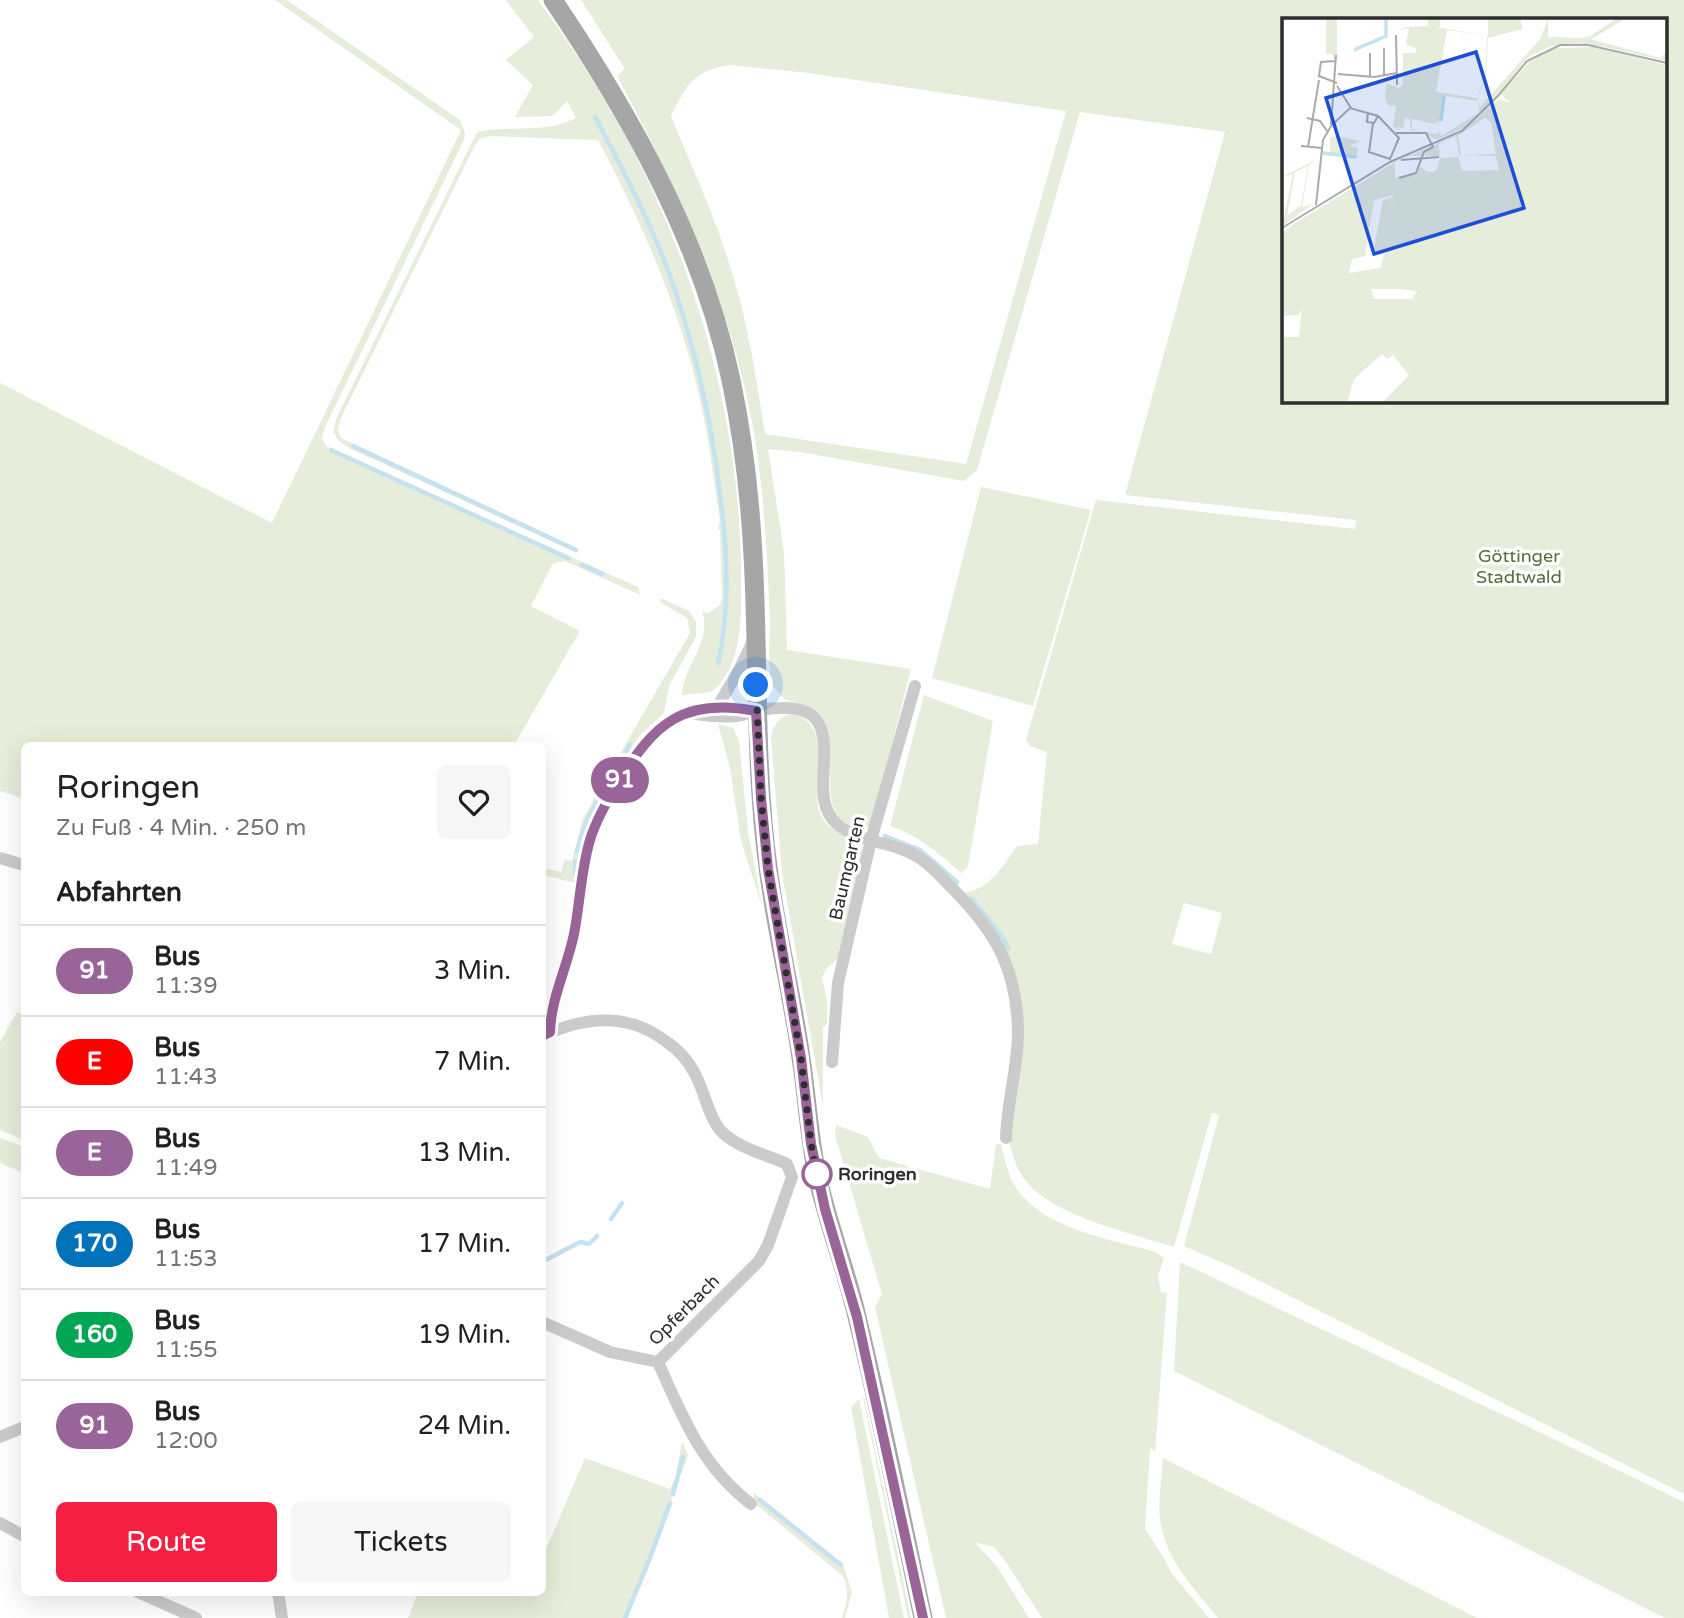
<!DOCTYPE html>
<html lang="de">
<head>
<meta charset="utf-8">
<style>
	body { margin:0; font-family:"Varela Round",sans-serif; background:#f6f6f6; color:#202124; height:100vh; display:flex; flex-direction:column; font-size:26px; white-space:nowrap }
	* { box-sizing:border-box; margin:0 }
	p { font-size:23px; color:#757577 }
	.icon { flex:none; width:38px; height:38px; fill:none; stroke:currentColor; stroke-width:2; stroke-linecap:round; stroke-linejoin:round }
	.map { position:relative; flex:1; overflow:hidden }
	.side { position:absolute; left:21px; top:742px; width:525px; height:854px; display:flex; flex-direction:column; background:#fff; border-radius:10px; box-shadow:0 7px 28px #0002 }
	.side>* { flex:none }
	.badge { padding:0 14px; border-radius:23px; font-size:24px; line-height:46px }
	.you { position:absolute; width:35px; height:35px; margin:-18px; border:5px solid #fff; border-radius:50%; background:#1a73e8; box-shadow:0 0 0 10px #1a73e833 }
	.map>.badge { position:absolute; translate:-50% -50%; box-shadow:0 0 0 4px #fff }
	h2 { padding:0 35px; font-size:26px; line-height:63px }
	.round { display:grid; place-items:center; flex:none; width:74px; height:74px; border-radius:10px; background:#f6f6f6 }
	.headline { display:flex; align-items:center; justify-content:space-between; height:119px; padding:0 35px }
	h1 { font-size:33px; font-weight:600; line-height:52px }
	.cta { display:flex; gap:14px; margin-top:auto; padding:14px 35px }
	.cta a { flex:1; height:80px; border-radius:10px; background:#f51f42; color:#fff; font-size:28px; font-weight:600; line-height:80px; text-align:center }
	.cta a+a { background:#f6f6f6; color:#202124 }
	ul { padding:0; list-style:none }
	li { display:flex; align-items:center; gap:21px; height:91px; padding:0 35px; border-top:2px solid #e0e0e0 }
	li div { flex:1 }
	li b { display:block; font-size:26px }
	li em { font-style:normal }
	li .badge { min-width:77px; font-weight:700; text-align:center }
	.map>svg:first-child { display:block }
	.green { fill:#e6edda; fill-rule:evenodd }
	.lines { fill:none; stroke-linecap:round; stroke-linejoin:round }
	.stream { stroke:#c4e2ef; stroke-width:4.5 }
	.street { stroke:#cbcbcb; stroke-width:12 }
	.primary { stroke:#a6a6a6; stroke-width:19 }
	.line-casing { stroke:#fff; stroke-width:16 }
	.line { stroke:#996498; stroke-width:10 }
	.walk { stroke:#2e2e2e; stroke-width:7; stroke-dasharray:0 12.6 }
	.stop-dot { fill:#fff; stroke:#996498; stroke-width:3.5 }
	.labels { text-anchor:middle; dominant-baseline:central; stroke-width:7; stroke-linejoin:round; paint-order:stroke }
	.park-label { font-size:18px; fill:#556d37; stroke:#fff }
	.street-label { font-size:18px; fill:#2e2e2e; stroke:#fff }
	.stop-label { font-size:18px; font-weight:bold; fill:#2e2e2e; stroke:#fff; text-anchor:start }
	.inset-river { fill:none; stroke:#c4e2ef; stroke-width:3.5 }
	.inset-road { fill:none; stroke:#ababab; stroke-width:2 }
	.view { fill:#1d4ed8; fill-opacity:0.15; stroke:#1d4ed8; stroke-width:3.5 }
	.inset-edge { fill:none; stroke:#2e2e2e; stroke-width:3.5 }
</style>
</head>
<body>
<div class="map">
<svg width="1684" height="1618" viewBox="0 0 1684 1618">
	<rect width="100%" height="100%" fill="#fff"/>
	<path class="green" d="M275 0H287L460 120 465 133 464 140 325 427 322 438 326 446 638 587 640 595 565 561 553 563 531 606 580 631 514 745 24 746V799L0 791V383L272 523 461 130Z
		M506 0H538C562 33 585 66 606 102 690 243 741 413 741 577 741 614 744 667 711 692L682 695C683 665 713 642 702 612L709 613 720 605 722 598 720 531 718 528 720 520C714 484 710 446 702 409 683 315 643 225 598 140L490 136 480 139 475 145 341 418 338 429 341 438 573 547 571 550 349 448 338 440 333 431 337 417 477 132C510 125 546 134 576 118L567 101 553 116 515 117 533 85 506 60 534 37Z
		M581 0H1684V1494L1230 1266 1184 1246 1219 1115 1212 1113 1174 1247C1133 1234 1061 1217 1031 1187 1016 1172 1011 1153 1008 1133L1017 988 961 893C989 891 1002 867 1017 846L1038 844 1047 752 1030 746 1026 740 1096 500 1355 529 1356 520 1125 495 1225 132 1080 112 977 470 964 481 800 452 768 449 784 552 787 650 911 669 872 822 865 830C818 823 834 780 829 748 827 734 811 717 803 705L784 699 772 685C767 665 770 641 770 621 768 575 766 529 761 483 746 337 686 204 617 76L625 69ZM1283 19H1665V401H1283ZM731 65 809 73 1066 111 966 464 765 434C757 384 750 335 736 286 720 228 694 172 671 116 687 84 694 70 731 65ZM1184 903 1222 913 1211 954 1172 944Z
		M981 487 1091 510 1033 706 932 678Z
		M661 598 689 611 696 622V637L669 686 664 713 639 736 613 779 607 776 690 633 687 618 660 602Z
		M924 695 993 721 968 867 961 873C940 854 918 835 890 826Z
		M793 714C833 724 813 778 818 807 824 837 856 833 863 851L839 958 826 969 822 978 827 1000V1024L823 1027V1106L782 873 771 737C774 725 779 715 793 714Z
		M718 724 733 728 739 741 748 831 762 906 741 841 730 768Z
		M596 795 602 799 585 833 575 883 543 875V868L561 872 565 860 572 861 582 821Z
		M17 1012 24 1015V1140L0 1130V1042Z
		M836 1125 868 1137 879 1158 990 1189 996 1144H1001C1004 1157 1007 1170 1012 1181 1036 1228 1109 1239 1155 1252L1164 1258 1158 1275 1161 1293 1167 1292 1155 1452 1150 1448 1145 1529 1162 1555 1172 1574 1209 1618H1042L1006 1562 994 1547 974 1542 996 1565 1029 1618H946L875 1307 882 1294 835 1135Z
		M0 1138 24 1147V1173L0 1163Z
		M1180 1262C1348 1342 1517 1420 1684 1502V1618H1665L1174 1371Z
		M863 1397H864L911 1618H908Z
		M859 1399 904 1618H889L851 1407Z
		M682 1441 688 1455 628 1618H408L418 1593 542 1592 543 1545 547 1547 585 1458 670 1489 675 1479Z
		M1163 1458 1477 1618H1218C1196 1591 1170 1564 1162 1530 1156 1508 1162 1481 1163 1458Z
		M754 1493 820 1549 843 1565 852 1592 845 1618H842C847 1602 850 1591 843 1576L753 1502Z"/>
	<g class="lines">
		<path class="stream" d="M595 117C622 168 650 221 670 276 695 346 711 419 720 493 727 550 731 607 718 663
			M353 446 576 550
			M331 450 568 558
			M582 565 602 574
			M611 778 630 744
			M885 836 920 850 957 882
			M577 851 587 820 599 798
			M575 873V861
			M972 899 1003 938 1008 948
			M611 1219 622 1203
			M542 1262 580 1242 589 1244 597 1236
			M673 1494 683 1457
			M760 1500 841 1565
			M625 1618 650 1558 670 1503"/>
		<path class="street" d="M718 706 739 670 753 641
			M688 713C704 715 720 718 736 716 743 716 749 712 756 711 776 707 808 703 819 724 834 755 809 801 838 825 861 844 896 841 921 859 933 867 942 878 952 888 996 932 1017 969 1018 1032 1018 1067 1007 1102 1006 1138
			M0 858 24 865
			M550 1032C551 1004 560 991 567 965 570 955 572 944 574 934 580 904 581 873 589 844 595 823 606 804 617 786 651 726 681 697 754 710
			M542 1036C584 1017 626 1012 664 1040 678 1049 689 1061 696 1076 705 1093 708 1115 720 1130 735 1147 767 1155 787 1164L792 1177 768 1245 759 1261 658 1362 610 1352 542 1322
			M832 1062 838 983 871 840 915 686
			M658 1362C682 1416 702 1467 751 1504
			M0 1437 24 1427
			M0 1523 24 1536
			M138 1592 196 1618
			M278 1592 282 1618"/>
		<path class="primary" d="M553 0C631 116 702 242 731 380 743 437 750 497 753 555 759 659 754 763 768 867 776 931 792 994 801 1058 807 1097 809 1136 817 1175 828 1225 847 1272 858 1321 882 1420 902 1519 923 1618"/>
	</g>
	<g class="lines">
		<g class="line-casing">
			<path id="line" d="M542 1036 550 1032C551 998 567 968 574 934 580 903 581 870 590 840 596 820 607 801 618 783 654 723 684 697 756 711L761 798 768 869 801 1058 811 1144 825 1209 857 1317 923 1618"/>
		</g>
		<use href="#line" class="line"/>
		<path class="walk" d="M756 685 761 798 768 869 801 1058 811 1144 818 1178 817 1174"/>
	</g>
	<circle class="stop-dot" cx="817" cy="1174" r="14"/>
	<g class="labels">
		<g class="park-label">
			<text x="1519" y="556">Göttinger<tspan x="1519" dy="21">Stadtwald</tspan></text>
		</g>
		<g class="street-label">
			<text transform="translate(847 868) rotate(-77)">Baumgarten</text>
			<text transform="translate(684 1310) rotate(-45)">Opferbach</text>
		</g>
		<g class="stop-label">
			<text x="838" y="1174">Roringen</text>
		</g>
	</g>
	<g transform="translate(1282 18)">
		<rect width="385" height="385" fill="#fff"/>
		<path d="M44 0H55V38L51 42V36H44ZM146 0H158V9H153L206 18V0H238L241 11 206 20 204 57 195 82 198 89 259 20 266 0V19L297 20 307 19 335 0H345L309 21 378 40 385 34V43L318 28H269L246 39 207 88 186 108 157 121H152L140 113 155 116 158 113 159 118 198 94 195 83 164 78 157 110 158 102 152 106 130 101V111L138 112 129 113 128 101 123 99 121 110 113 108 120 113 111 109 114 88H107L103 81 104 65 117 70 121 66V35H134V30L124 26 127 10 115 13 124 9 146 8ZM165 12 205 18 203 57 195 80 154 74ZM310 29 385 47V385H100L127 357 111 337 105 341 100 336 72 361 65 385H0V319H17L20 290 17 297 0 298V216L17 202 0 213 113 144V160L135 154 139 149 146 154 154 153 158 140 177 139 180 153 217 152 214 138 177 137 174 118 157 126 158 138H142L147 132 140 138H127L179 115 217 81 228 85 219 76 247 44 271 30ZM203 100 209 104 214 136 179 137 176 118ZM111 177 107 211 111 179 101 182 91 236 83 238 92 183 84 185ZM103 234 98 250 67 255 70 241ZM89 271H119L135 273 130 281H92ZM55 118 78 123 67 128 76 130 75 138H80L79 139 62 138 40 135 48 134V119ZM33 142 27 147 20 189 31 186 0 208 11 156 0 159ZM26 148 19 187 5 198 13 154Z" fill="#e6edda" fill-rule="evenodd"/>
		<path class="inset-river" d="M72 32 104 18V0M159 103 162 78M41 135 74 139"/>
		<path class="inset-road" d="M114 17 115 67M88 35V59M54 43 39 44 37 58 55 65M56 56 92 59 115 55M102 58V30M55 68 69 90M216 78 245 43 278 27H306L385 45M86 94 85 104 92 105 96 98M25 100 38 103 45 113M49 107 54 37M49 108 68 90 96 98 117 120 108 141 87 134 91 105M114 115H144L151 129 142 134 134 155 117 160M19 128 40 130M26 129 37 62M119 142 157 139M34 187 41 122 49 108M0 210 108 144 180 113 216 78"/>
		<path class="view" d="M194 34 242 190 92 236 44 80Z"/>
		<rect width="385" height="385" class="inset-edge"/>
	</g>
</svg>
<div class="you" style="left:756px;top:685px"></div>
<b class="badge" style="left:620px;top:780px;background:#996498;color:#fff">91</b>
<section class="side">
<div class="headline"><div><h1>Roringen</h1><p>Zu Fuß · 4 Min. · 250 m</p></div><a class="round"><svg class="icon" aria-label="heart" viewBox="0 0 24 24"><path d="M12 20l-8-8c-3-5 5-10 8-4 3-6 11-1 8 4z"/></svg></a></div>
<h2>Abfahrten</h2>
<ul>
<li><span class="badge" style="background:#996498;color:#fff">91</span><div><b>Bus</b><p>11:39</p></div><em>3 Min.</em></li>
<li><span class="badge" style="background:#f00;color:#fff">E</span><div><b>Bus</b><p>11:43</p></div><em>7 Min.</em></li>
<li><span class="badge" style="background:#996498;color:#fff">E</span><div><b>Bus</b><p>11:49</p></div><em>13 Min.</em></li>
<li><span class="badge" style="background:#0072bc;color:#fff">170</span><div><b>Bus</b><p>11:53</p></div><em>17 Min.</em></li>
<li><span class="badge" style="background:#00a651;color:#fff">160</span><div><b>Bus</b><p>11:55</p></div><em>19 Min.</em></li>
<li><span class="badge" style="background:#996498;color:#fff">91</span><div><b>Bus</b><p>12:00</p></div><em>24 Min.</em></li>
</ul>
<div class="cta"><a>Route</a><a>Tickets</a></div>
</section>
</div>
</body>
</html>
